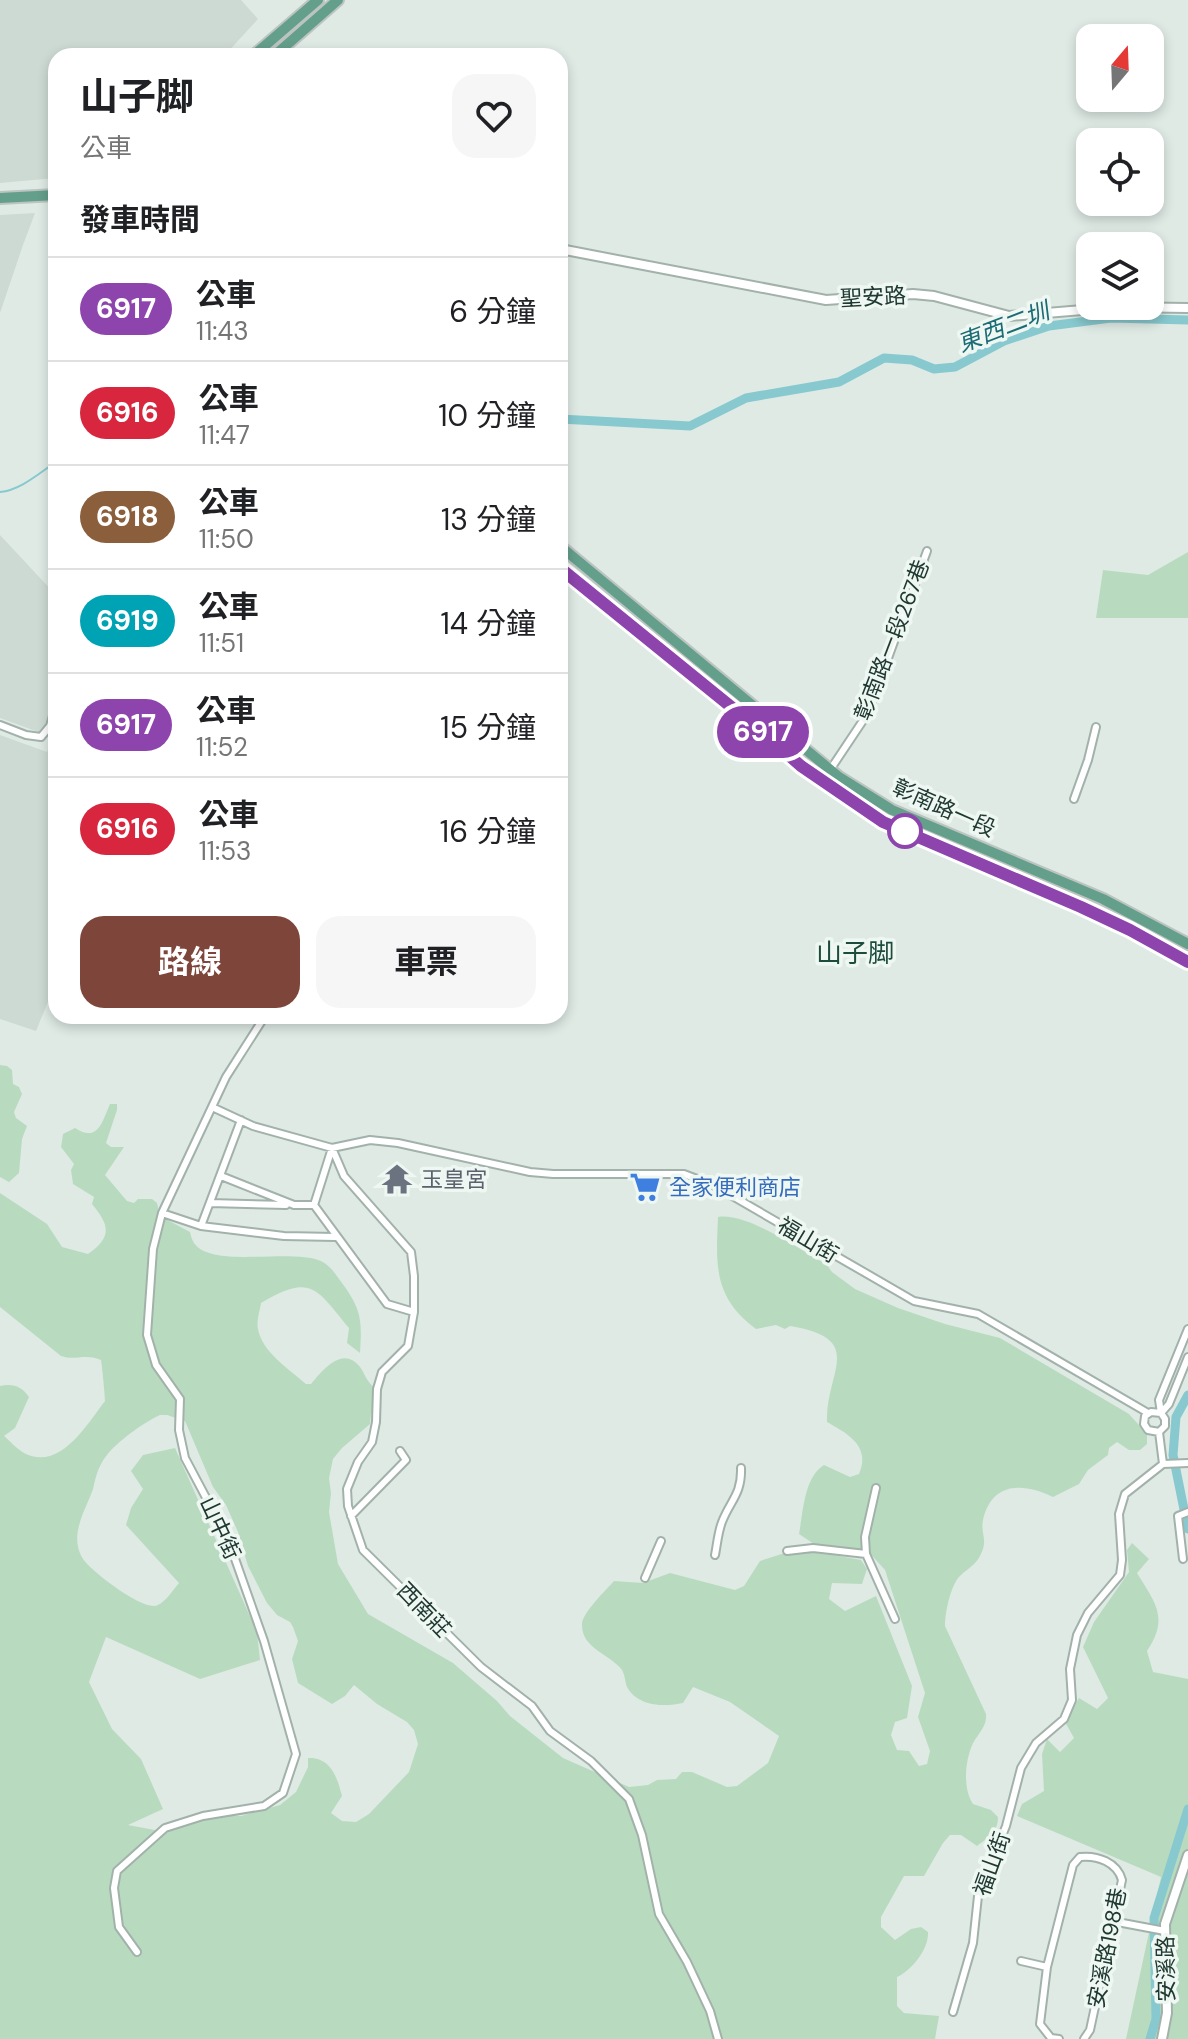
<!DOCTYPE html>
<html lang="zh-TW">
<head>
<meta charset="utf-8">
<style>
	body { margin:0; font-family:"DM Sans","Noto Sans TC",sans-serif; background:#f6f6f6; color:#202124; height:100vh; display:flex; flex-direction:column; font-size:30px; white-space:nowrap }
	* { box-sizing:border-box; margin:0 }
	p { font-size:26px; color:#757577 }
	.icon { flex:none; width:44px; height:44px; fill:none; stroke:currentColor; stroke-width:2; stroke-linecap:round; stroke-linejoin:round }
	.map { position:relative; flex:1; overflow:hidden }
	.sheet { position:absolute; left:48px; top:48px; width:520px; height:976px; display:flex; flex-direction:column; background:#fff; border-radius:24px; box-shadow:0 4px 12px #0003 }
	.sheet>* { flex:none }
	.badge { padding:0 16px; border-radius:26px; font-size:28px; line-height:52px }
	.needle { width:52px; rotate:19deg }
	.fabs { position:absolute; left:1076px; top:24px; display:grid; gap:16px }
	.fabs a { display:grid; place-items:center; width:88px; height:88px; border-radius:16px; background:#fff; box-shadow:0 4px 12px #0003; font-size:40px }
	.map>.badge { position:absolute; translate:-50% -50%; box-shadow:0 0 0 4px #fff }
	h2 { padding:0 32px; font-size:30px; line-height:72px }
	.round { display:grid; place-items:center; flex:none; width:84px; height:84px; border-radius:24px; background:#f6f6f6 }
	.headline { display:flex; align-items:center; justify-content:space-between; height:136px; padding:0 32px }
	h1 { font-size:38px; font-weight:700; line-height:60px }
	.cta { display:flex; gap:16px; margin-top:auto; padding:16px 32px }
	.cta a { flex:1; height:92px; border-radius:24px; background:#7e453b; color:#fff; font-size:32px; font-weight:700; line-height:92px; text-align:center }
	.cta a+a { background:#f6f6f6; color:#202124 }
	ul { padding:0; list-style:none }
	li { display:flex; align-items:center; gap:24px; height:104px; padding:0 32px; border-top:2px solid #e0e0e0 }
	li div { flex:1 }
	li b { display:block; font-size:30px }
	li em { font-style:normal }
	li .badge { min-width:88px; font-weight:700; text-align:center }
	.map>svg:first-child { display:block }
	.built { fill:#cddad3 }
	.green { fill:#b8dbbf; fill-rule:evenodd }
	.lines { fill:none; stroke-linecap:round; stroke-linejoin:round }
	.stream { stroke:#87c9cf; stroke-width:2 }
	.canal { stroke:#87c9cf; stroke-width:9 }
	.minor-casing { stroke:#a2b2ab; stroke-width:10 }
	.tertiary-casing { stroke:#a2b2ab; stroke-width:12 }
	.primary-casing { stroke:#bcc4c1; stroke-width:14 }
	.minor { stroke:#fff; stroke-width:6 }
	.tertiary { stroke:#fff; stroke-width:8 }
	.primary { stroke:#649f8c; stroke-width:10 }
	.line-casing { stroke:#fff; stroke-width:18 }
	.line { stroke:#8e44ad; stroke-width:12 }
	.stop-dot { fill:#fff; stroke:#8e44ad; stroke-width:4 }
	.labels { text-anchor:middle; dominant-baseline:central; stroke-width:7; stroke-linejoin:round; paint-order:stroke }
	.street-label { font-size:22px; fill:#203a31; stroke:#eff7f3 }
	.worship-label { font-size:22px; fill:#5b616d; stroke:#eff7f3; text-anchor:start }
	.shop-label { font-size:22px; fill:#366cbe; stroke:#eff7f3; text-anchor:start }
	.water-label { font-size:24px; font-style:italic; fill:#1c6c75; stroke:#eff7f3 }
	.quarter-label { font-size:26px; fill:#1d4c3d; stroke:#eff7f3 }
</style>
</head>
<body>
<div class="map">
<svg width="1188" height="2039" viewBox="0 0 1188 2039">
	<rect width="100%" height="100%" fill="#dfeae5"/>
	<path class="built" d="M0 0H241L258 19 224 56H56V178L0 183Z
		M35 213 23 245 0 313V215Z
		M0 535 56 595V706L50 726 41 733 0 718Z
		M56 726V982L36 1031 0 1019V735L47 752Z"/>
	<path class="green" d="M1188 552V618H1096L1103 570 1148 575Z
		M0 1065 7 1066 12 1070 13 1084 19 1087 22 1094 14 1112 16 1118 27 1126 22 1139 19 1173 9 1182 0 1177Z
		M110 1104H117V1110L106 1143 111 1147H124L105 1175 127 1201 134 1203 138 1199H152L157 1203 160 1216 190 1232C191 1236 192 1240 194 1243 212 1269 290 1248 321 1261 331 1266 336 1275 342 1283 362 1310 362 1321 360 1353L347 1343 349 1328C316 1288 311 1273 261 1303 260 1311 256 1321 258 1329 262 1352 289 1369 306 1384H311C320 1373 339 1349 355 1362 367 1371 362 1381 381 1392L371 1414 370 1424 342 1448 333 1459 329 1478 331 1493 329 1512 338 1564 368 1614 453 1663 497 1701 510 1716 563 1758 629 1787 648 1785 657 1780 676 1779 682 1772H692L727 1787 737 1786 768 1763 779 1736 730 1702 693 1687 683 1703C665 1707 638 1707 627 1687 625 1682 625 1675 622 1670 610 1654 582 1649 582 1625 581 1614 606 1590 614 1581L643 1583 670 1573 735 1590 744 1586 760 1561 788 1552 807 1550 861 1560 867 1569 862 1584 832 1583 829 1599 845 1611 876 1596 912 1686 907 1718 895 1722 891 1735 897 1750 909 1751 919 1766 927 1764 930 1751 918 1717 925 1693 885 1570 867 1550 814 1544 799 1534C803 1513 804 1477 824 1465L850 1477 859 1474C871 1446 848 1434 827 1422 825 1372 868 1339 790 1326L785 1329 776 1325 756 1329C713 1297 716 1265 718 1217 747 1212 800 1250 826 1264L832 1272 855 1289 898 1308 945 1324 1000 1338 1129 1414 1147 1434V1444L1140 1450H1129L1117 1442 1109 1448 1108 1455 1088 1470 1079 1484 1053 1497C1024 1483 992 1481 983 1520 980 1534 989 1539 980 1556 975 1566 965 1570 958 1578 950 1589 945 1613 945 1626L986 1714C987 1729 976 1734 971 1748 965 1764 963 1789 973 1804L991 1810 998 1817C998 1832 989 1837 977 1846L961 1835H950L943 1843 924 1876H904L881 1917V1927L895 1940 911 1929 921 1927 928 1932C929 1949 912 1970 897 1977V2006L904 2013 939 2016 935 2039H0V1386C12 1383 22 1386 29 1397L15 1428 4 1436C10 1441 17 1449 24 1453 60 1472 87 1424 105 1401 105 1396 102 1365 101 1360 84 1353 76 1361 61 1356L0 1307V1193L47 1224 62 1247 88 1254C113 1236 109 1225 92 1204L94 1197 73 1184 71 1170 74 1164 61 1147 63 1134 75 1128C98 1143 102 1122 110 1104ZM160 1415H167L185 1421 213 1487 226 1505 238 1532 248 1566 267 1603 277 1615 290 1622 293 1627 298 1641 292 1659 298 1683 332 1704 345 1696 354 1685 377 1704 407 1722 414 1730 418 1744 409 1772 369 1814 356 1822 342 1821 331 1813 342 1796C337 1777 331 1757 308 1758V1767L296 1792 280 1805 241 1816H199L160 1831 128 1825 163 1809 141 1759 112 1729 89 1682 106 1637 200 1679 260 1660 257 1632 175 1448 143 1455 131 1471 143 1489 131 1508 126 1525 179 1583C173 1590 166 1601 158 1605 145 1613 91 1571 83 1559 68 1535 86 1510 93 1489 96 1476 98 1466 107 1455 117 1442 144 1422 160 1415Z
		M1132 1543 1149 1559 1137 1573C1156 1604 1169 1618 1147 1651L1153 1672 1188 1679V2039H1126L1161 1877 1017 1816 1022 1804 1044 1791 1042 1754 1047 1739 1060 1752 1074 1738 1065 1722 1079 1698 1097 1709 1108 1698 1083 1647 1094 1622 1129 1572 1127 1550Z"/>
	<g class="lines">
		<path class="stream" d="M0 492C21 490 39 473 56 462"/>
		<path class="canal" d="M560 419 690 426 746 398 839 382 884 358 912 360 934 369 955 367 1004 341 1049 326 1111 318 1188 320
			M1188 1395 1176 1417 1173 1455 1188 1529
			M1150 2039 1156 2019 1154 1918 1188 1809"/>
		<g class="minor-casing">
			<path id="minor" d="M0 725 26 735 41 737 50 726 56 705
				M830 770 868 713 927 551
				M1074 799 1088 760 1096 727
				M212 1107 253 1126 332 1148 370 1140 398 1143 530 1172 553 1174H684L715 1186 914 1301 978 1314 1148 1413
				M332 1148 344 1176 411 1252 414 1276V1312L408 1346 382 1372 377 1389 376 1422 372 1442 358 1462 347 1489 348 1506 363 1550 481 1667 532 1706 550 1731 591 1761 629 1799 642 1835 659 1914 687 1962 710 2011 718 2039
				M221 1176 294 1205H314
				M210 1203 286 1205
				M314 1205 387 1304 414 1312
				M314 1205 332 1148
				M162 1213 201 1226 284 1236 335 1237
				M201 1226 241 1120
				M1161 1413 1159 1400 1188 1329
				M1161 1413 1169 1404 1188 1357
				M1159 1432 1148 1430 1144 1424 1145 1416 1151 1412 1161 1413 1165 1419V1426L1159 1432 1163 1464
				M1163 1464 1188 1463
				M351 1516 406 1460 400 1451
				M787 1551 813 1548 866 1554 895 1619
				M866 1554 865 1537 876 1488
				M715 1555C717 1545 718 1532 722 1522 730 1501 742 1494 741 1468
				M1183 1559 1178 1516 1188 1512
				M645 1578 661 1541
				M1112 1921 1165 1931
				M137 1952 119 1927 114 1888 117 1871 165 1828 203 1816 264 1806 283 1793 296 1754 264 1641 228 1539 185 1458 179 1430 180 1399 156 1365 147 1335 153 1249 162 1213 226 1077 265 1016
				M1021 1961 1047 1967
				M953 2012 973 1943 978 1896 1006 1826 1021 1768 1036 1743 1064 1719 1072 1700 1070 1669 1077 1635 1088 1613 1120 1575 1122 1560 1119 1514 1125 1494 1163 1464
				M1059 2039 1051 2038 1040 2024 1047 1967 1073 1865 1080 1857C1097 1855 1117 1862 1122 1880L1090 2030 1084 2039"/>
		</g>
		<g class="tertiary-casing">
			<path id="tertiary" d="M560 249 826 300 913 294 934 296 1009 316 1119 307 1188 308
				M1162 2039 1167 2013 1165 1924 1188 1855"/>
		</g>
		<g class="primary-casing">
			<path id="primary" d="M253 56 318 0
				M274 56 338 0
				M0 198 56 195
				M560 546 839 777 892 810 1103 899 1188 944
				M560 568 761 731 801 766 883 822 1081 907 1188 962"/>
		</g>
		<use href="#minor" class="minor"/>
		<use href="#tertiary" class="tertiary"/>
		<use href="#primary" class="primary"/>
	</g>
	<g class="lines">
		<g class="line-casing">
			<path id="line" d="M560 568 761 731 801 766 883 822 1081 907 1130 930 1188 962"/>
		</g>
		<use href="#line" class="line"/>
	</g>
	<defs>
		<g id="temple-bare" transform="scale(2.4)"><path d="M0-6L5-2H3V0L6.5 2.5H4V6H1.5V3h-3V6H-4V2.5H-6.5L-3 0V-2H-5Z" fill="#6b7280" stroke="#eff7f3" stroke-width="2.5" paint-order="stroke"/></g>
		<g id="supermarket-bare" transform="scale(2.4)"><path d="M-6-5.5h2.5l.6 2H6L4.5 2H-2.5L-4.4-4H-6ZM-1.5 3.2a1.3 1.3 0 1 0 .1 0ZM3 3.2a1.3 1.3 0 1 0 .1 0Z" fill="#3f7fe0" stroke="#eff7f3" stroke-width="2.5" paint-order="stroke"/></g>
	</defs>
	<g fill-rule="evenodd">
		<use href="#temple-bare" x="397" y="1179"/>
		<use href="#supermarket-bare" x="645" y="1187"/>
	</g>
	<circle class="stop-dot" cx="905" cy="831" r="16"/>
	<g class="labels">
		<g class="street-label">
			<text transform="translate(873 297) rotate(-3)">聖安路</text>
			<text transform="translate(892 640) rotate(-69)">彰南路一段267巷</text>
			<text transform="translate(944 808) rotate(24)">彰南路一段</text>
			<text transform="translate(808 1240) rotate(31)">福山街</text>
			<text transform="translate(220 1528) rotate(65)">山中街</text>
			<text transform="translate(424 1610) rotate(46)">西南莊</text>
			<text transform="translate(992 1864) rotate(-70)">福山街</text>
			<text transform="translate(1107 1948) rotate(-79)">安溪路198巷</text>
			<text transform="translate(1166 1969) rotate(-91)">安溪路</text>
		</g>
		<g class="worship-label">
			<text x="421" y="1179">玉皇宮</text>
		</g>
		<g class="shop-label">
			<text x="669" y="1187">全家便利商店</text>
		</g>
		<g class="water-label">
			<text transform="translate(1003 327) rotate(-21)">東西二圳</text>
		</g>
		<g class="quarter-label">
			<text x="855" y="953">山子脚</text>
		</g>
	</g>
</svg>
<div class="fabs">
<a><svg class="needle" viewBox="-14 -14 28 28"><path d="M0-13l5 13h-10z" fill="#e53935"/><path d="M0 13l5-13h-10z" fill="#757577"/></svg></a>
<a><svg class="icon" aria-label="locate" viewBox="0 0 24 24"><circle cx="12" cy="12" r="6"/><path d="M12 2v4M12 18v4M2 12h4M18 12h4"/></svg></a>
<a><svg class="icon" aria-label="layers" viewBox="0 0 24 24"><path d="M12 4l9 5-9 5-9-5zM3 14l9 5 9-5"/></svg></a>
</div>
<b class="badge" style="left:763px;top:732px;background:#8e44ad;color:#fff">6917</b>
<section class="sheet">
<div class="headline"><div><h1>山子脚</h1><p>公車</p></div><a class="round"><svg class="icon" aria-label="heart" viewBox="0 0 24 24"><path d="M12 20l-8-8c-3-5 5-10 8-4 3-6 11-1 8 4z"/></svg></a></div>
<h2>發車時間</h2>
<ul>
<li><span class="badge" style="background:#8e44ad;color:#fff">6917</span><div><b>公車</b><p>11:43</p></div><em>6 分鐘</em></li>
<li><span class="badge" style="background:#d7263d;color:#fff">6916</span><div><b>公車</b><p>11:47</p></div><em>10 分鐘</em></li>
<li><span class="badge" style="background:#8b5e3c;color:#fff">6918</span><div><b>公車</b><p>11:50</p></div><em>13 分鐘</em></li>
<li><span class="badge" style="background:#00a3b4;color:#fff">6919</span><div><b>公車</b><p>11:51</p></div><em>14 分鐘</em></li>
<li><span class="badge" style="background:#8e44ad;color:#fff">6917</span><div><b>公車</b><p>11:52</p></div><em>15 分鐘</em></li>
<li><span class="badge" style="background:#d7263d;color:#fff">6916</span><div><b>公車</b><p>11:53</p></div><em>16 分鐘</em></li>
</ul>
<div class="cta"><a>路線</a><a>車票</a></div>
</section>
</div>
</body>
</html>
